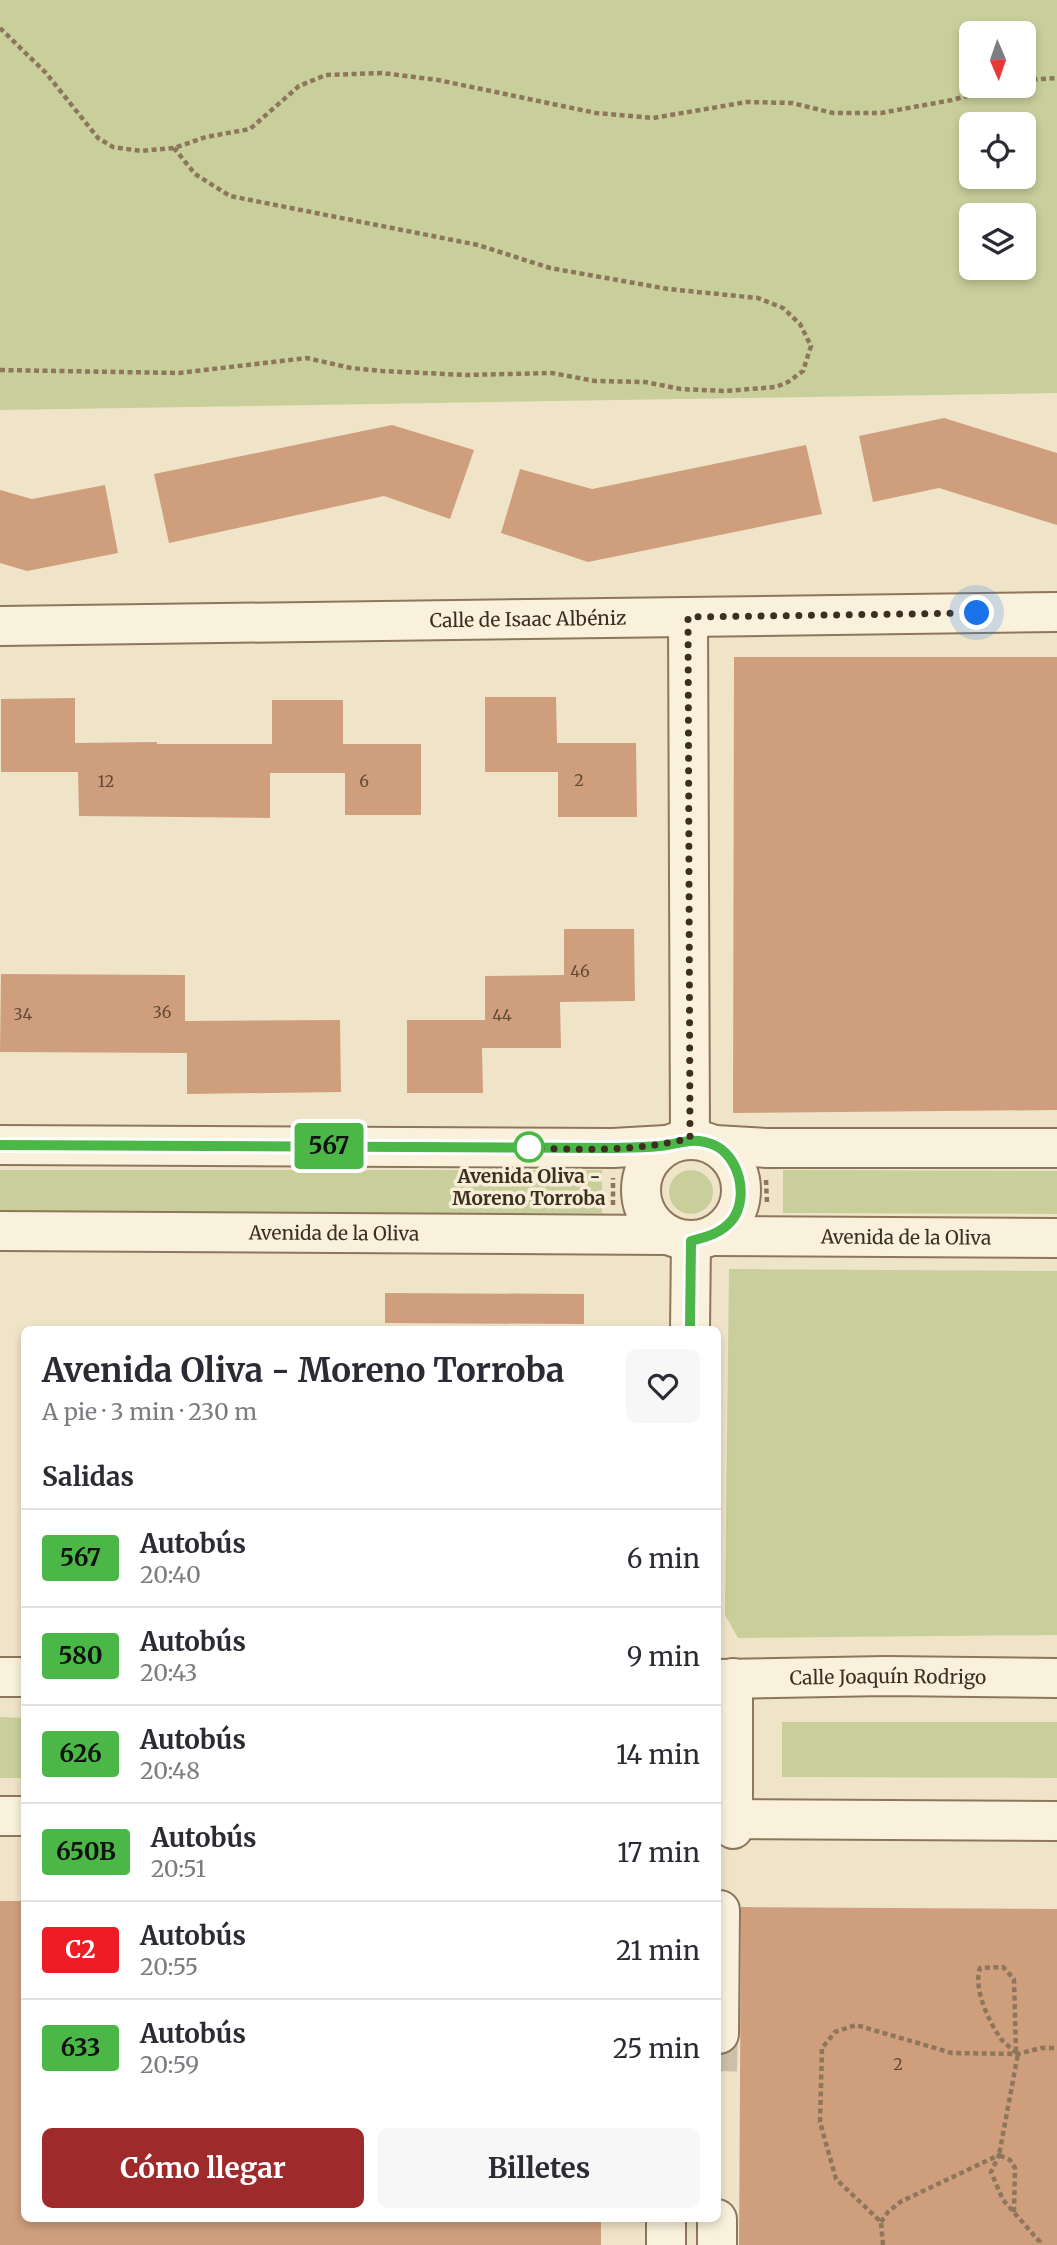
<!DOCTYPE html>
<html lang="es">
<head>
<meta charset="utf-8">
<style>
	body { margin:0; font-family:Merriweather,serif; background:#f7f7f7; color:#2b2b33; height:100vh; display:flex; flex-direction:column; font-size:26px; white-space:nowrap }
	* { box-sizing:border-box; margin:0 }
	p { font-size:23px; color:#7c7c81 }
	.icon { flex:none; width:38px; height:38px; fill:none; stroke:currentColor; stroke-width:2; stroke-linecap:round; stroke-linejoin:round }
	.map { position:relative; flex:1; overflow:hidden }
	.sheet { position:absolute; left:21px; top:1326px; width:700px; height:896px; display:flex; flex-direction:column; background:#fff; border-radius:10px; box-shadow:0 4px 10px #0003 }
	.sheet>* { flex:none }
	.badge { padding:0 14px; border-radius:5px; font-size:24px; line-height:46px }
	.needle { width:46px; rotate:178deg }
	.fabs { position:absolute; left:959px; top:21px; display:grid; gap:14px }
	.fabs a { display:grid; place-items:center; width:77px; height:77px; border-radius:10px; background:#fff; box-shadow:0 4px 10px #0003; font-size:35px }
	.you { position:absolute; width:35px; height:35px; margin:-18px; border:5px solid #fff; border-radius:50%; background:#1a73e8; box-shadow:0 0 0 10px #1a73e833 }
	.map>.badge { position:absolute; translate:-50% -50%; box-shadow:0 0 0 4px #fff }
	h2 { padding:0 21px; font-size:26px; line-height:63px }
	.round { display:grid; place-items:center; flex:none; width:74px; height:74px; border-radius:10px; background:#f7f7f7 }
	.head { display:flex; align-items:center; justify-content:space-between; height:119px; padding:0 21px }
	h1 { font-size:33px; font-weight:700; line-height:52px }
	.cta { display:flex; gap:14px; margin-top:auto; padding:14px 21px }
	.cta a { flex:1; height:80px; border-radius:10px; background:#9e2a2b; color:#fff; font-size:28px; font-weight:700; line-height:80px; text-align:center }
	.cta a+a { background:#f7f7f7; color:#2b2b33 }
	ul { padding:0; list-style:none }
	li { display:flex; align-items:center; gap:21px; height:98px; padding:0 21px; border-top:2px solid #e1e1e2 }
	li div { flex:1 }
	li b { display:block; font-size:26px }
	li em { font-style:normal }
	li .badge { min-width:77px; font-weight:700; text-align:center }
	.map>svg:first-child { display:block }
	.green { fill:#c9cf9b; fill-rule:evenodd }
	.building { fill:#cf9f7d }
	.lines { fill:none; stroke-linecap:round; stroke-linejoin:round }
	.minor-tunnel { stroke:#ccc0a6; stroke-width:38; stroke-dasharray:38 19; stroke-linecap:butt }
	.minor-casing { stroke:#8d765c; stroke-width:42 }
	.path { stroke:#8d765c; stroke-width:4.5; stroke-dasharray:5 3.5; stroke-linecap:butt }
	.minor { stroke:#faf1dc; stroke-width:38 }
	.line-casing { stroke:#fff; stroke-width:16 }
	.line { stroke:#4ab747; stroke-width:10 }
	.walk { stroke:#3d2e20; stroke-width:7; stroke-dasharray:0 12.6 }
	.stop-dot { fill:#fff; stroke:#4ab747; stroke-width:3.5 }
	.labels { text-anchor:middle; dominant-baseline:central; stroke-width:7; stroke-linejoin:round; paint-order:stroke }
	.number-label { font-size:16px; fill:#624a37 }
	.street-label { font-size:19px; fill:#3d2e20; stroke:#f7eed8 }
	.stop-label { font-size:19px; font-weight:bold; fill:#3d2e20; stroke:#f7eed8 }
</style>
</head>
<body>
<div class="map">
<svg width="1057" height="2245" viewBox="0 0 1057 2245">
	<rect width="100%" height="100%" fill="#f0e4c8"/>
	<path class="green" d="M0 0H1057V393L0 410ZM971 33H1024V86H971ZM971 124H1024V177H971ZM1024 215V268H971V215Z
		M0 1170H602V1213H0Z
		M783 1170 1057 1171V1214L783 1213Z
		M669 1192a22 22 0 1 1 44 0a22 22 0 1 1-44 0Z
		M729 1269 1057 1271V1635L738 1638 725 1615Z
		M0 1717 24 1718V1778H0Z
		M782 1722H1057V1778L782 1777Z"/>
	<path class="building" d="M944 418 1057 453V525L939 488 873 502 859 436Z
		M392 425 474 450 450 519 384 496 169 543 154 474Z
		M806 445 822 514 588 562 501 533 520 469 592 489Z
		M105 485 118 553 27 571 0 563V490L32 499Z
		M734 657H1057V1110L733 1113Z
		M485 697H556L557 743H636L637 817H558V772H485Z
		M75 698V743L157 742V744H272V700H343V744H421V815H345V773H270V818L79 816 78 772H1V699Z
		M564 929H634L635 1001 560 1002 561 1048H482L483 1093H407V1020H485V976L564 975Z
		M1 974 185 975V1021L340 1020 341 1092 187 1094V1053L0 1052Z
		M385 1293 584 1294V1324L385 1323Z
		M0 1901H24V2219H601V2245H0Z
		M741 1907 1057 1909V2245H739Z"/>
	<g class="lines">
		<path class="minor-tunnel" d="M718 2071 719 2034"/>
		<g class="minor-casing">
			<g id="minor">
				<path d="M688 617 690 1138"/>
				<path id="s1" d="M0 626 1057 612"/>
				<circle cx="691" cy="1190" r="50"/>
				<path d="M0 1145 613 1148 666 1145"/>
				<path d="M715 1145 767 1148H1057"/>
				<path id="s2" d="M0 1231 668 1235"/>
				<path id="s3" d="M712 1236 1057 1238"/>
				<path d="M690 1330 691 1241"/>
				<path d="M0 1677H24"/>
				<path id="s4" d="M718 1679 886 1676 1057 1678"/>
				<path d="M0 1816H24"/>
				<path d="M718 1819 1057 1821"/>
				<path d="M733 1829V1678"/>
				<path d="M719 2034 720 1910"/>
				<path d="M666 2219V2245"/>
				<path d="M717 2245V2219"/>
			</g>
		</g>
		<path class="path" d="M0 28 46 73 98 138 113 147 141 151 174 148 206 137 250 129 299 86 326 75 382 73 438 80 596 113 653 118 747 102 792 103 833 113H881L952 100 1004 86
			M1024 80 1057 78
			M0 370 179 373 307 358 351 368 382 371 466 375 552 373 595 381 645 382 681 389 725 391 776 387 788 382 803 371 811 346 800 324 783 308 758 298 668 289 550 268 478 245 230 196 195 174 174 148
			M766 1180 767 1203
			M613 1205V1178
			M1014 2212 1015 2168 1010 2160 999 2155 1018 2054C1013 2049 1006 2045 1001 2039 989 2022 973 1989 980 1968L1003 1967 1014 1979 1016 2052
			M881 2222 888 2212 900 2202 999 2155 991 2172 1003 2200 1040 2242V2245
			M883 2245 881 2222 836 2179 820 2122 822 2048 835 2032 856 2025 952 2053 1018 2054 1041 2048H1057"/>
		<use href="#minor" class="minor"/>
	</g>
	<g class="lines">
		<g class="line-casing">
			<path id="line" d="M0 1145 613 1148C631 1147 649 1148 667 1145 684 1142 696 1137 714 1145 739 1156 749 1196 733 1219 722 1233 707 1237 691 1241L690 1330"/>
		</g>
		<use href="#line" class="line"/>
		<path class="walk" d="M529 1147C574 1151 644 1151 690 1138L688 617 977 613"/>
	</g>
	<circle class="stop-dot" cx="529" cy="1147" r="14"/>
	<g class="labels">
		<g class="number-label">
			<text x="579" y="780">2</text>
			<text x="106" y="781">12</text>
			<text x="364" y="781">6</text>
			<text x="580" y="971">46</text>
			<text x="162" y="1012">36</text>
			<text x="23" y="1014">34</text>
			<text x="502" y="1015">44</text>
			<text x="898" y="2064">2</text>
		</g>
		<g class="street-label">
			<text stroke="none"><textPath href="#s1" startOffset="528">Calle de Isaac Albéniz</textPath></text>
			<text stroke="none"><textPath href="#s2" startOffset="334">Avenida de la Oliva</textPath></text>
			<text stroke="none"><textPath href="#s3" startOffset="194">Avenida de la Oliva</textPath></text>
			<text stroke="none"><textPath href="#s4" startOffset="170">Calle Joaquín Rodrigo</textPath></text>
		</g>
		<g class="stop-label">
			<text x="529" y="1176">Avenida Oliva -<tspan x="529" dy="22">Moreno Torroba</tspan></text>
		</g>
	</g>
</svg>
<div class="fabs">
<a><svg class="needle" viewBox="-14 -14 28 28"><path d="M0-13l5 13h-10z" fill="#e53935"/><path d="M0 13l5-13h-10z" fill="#7c7c81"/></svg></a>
<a><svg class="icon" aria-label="locate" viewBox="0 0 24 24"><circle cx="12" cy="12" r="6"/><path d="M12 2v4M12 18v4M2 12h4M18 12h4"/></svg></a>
<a><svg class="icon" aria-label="layers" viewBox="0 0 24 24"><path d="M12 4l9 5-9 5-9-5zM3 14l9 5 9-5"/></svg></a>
</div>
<div class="you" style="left:977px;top:613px"></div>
<b class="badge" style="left:329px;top:1146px;background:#4ab747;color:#111">567</b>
<section class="sheet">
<div class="head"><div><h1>Avenida Oliva - Moreno Torroba</h1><p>A pie · 3 min · 230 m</p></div><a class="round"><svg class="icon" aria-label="heart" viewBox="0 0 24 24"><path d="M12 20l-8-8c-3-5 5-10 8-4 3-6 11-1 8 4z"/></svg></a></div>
<h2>Salidas</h2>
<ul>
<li><span class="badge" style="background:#4ab747;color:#111">567</span><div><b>Autobús</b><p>20:40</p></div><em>6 min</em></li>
<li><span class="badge" style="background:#4ab747;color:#111">580</span><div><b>Autobús</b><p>20:43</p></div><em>9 min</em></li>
<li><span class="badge" style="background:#4ab747;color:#111">626</span><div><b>Autobús</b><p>20:48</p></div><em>14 min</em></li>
<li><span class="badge" style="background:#4ab747;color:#111">650B</span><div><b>Autobús</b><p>20:51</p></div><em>17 min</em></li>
<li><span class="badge" style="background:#ee1c25;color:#fff">C2</span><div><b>Autobús</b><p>20:55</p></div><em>21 min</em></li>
<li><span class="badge" style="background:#4ab747;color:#111">633</span><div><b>Autobús</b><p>20:59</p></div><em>25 min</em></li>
</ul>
<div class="cta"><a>Cómo llegar</a><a>Billetes</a></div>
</section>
</div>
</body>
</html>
